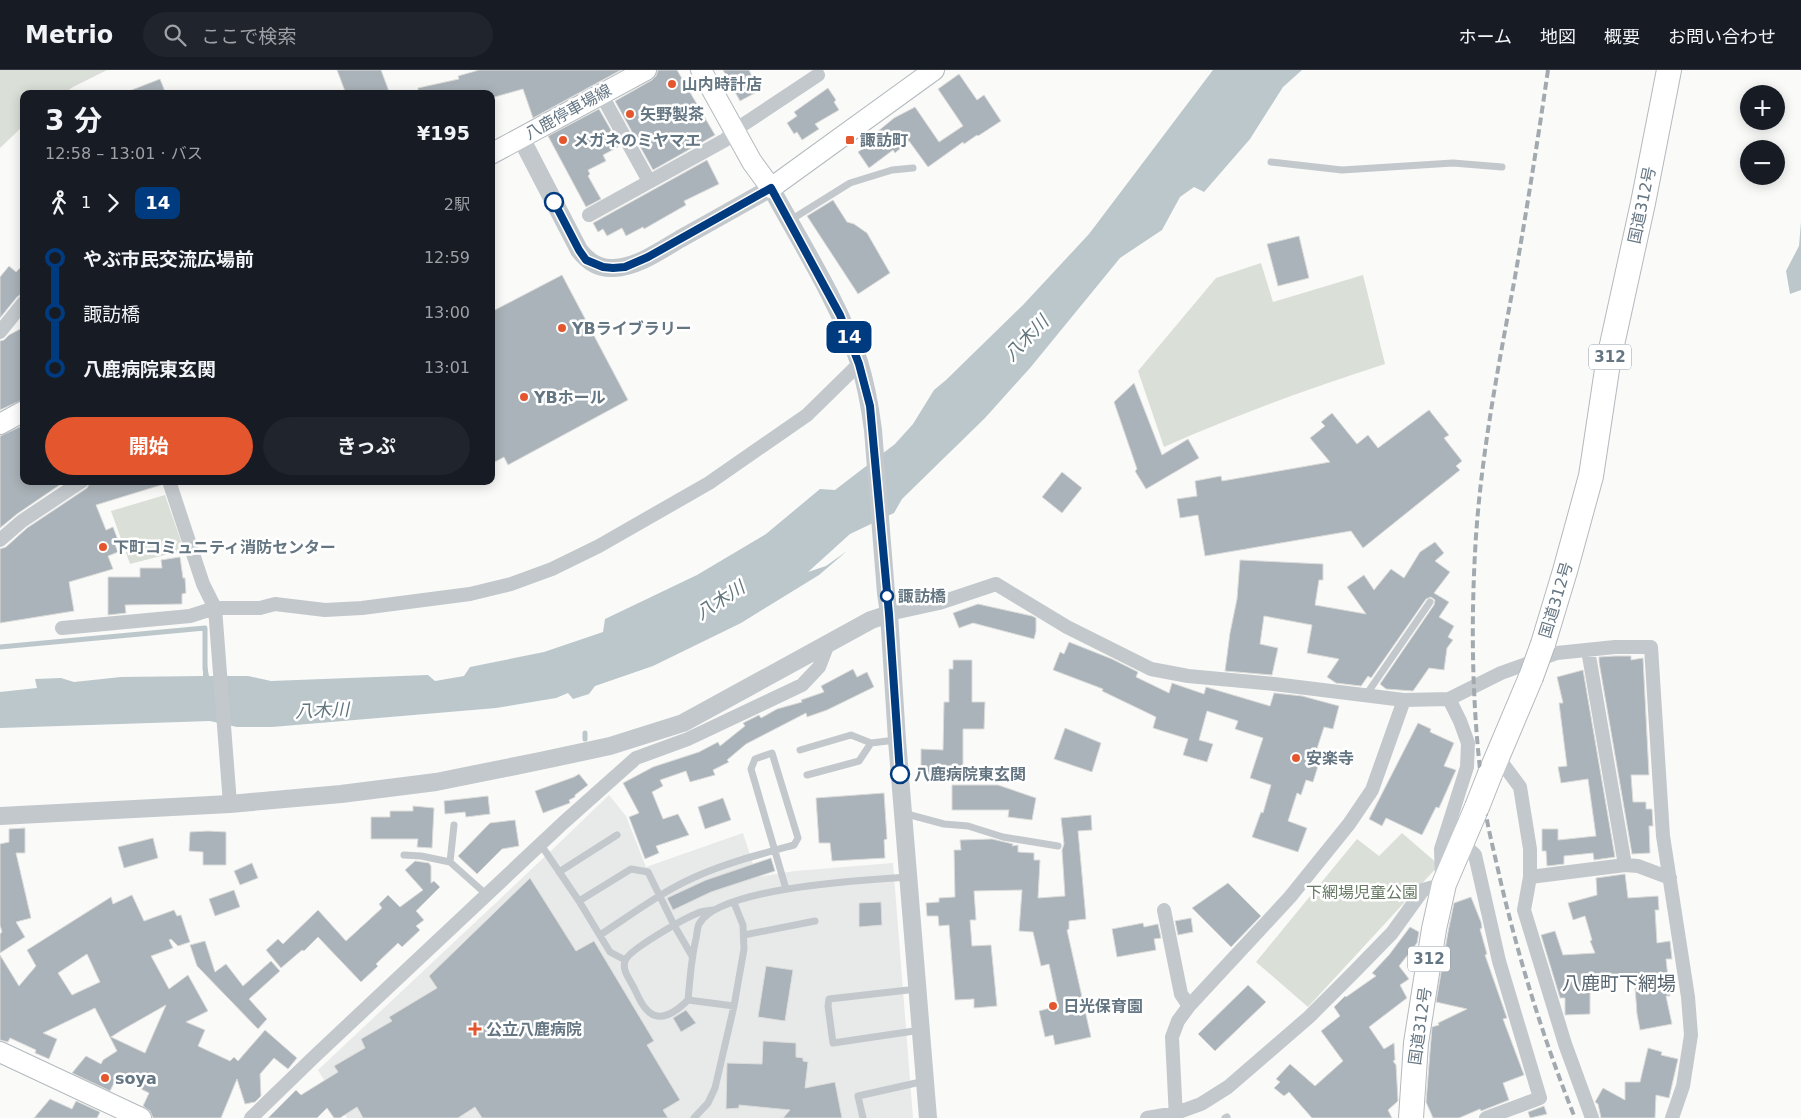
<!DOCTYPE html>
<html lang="ja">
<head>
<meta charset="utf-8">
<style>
	body { margin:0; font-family:"DejaVu Sans","Noto Sans JP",sans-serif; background:#20242c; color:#f1f3f6; height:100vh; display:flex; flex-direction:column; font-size:19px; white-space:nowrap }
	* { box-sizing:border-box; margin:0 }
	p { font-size:16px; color:#9ea1a6 }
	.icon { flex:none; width:28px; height:28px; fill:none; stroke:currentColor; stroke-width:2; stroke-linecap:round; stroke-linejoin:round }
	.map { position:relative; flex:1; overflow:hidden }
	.sheet { position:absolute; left:20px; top:20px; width:475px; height:395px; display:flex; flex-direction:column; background:#171b24; border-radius:10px; box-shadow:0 2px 12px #0003 }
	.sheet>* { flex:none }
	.badge { padding:0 10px; border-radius:8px; font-size:18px; line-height:32px }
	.buttons { position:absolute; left:1740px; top:15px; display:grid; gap:10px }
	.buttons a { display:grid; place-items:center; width:45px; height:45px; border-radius:50%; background:#171b24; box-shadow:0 2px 12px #0003; font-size:25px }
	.map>.badge { position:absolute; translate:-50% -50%; box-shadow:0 0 0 2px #fff }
	.legs { display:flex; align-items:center; gap:8px; height:55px; padding:0 25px; font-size:16px }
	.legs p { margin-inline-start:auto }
	.headline { display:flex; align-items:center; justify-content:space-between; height:85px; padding:0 25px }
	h1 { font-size:28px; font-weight:700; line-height:38px }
	.action { display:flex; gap:10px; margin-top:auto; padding:10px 25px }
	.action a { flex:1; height:58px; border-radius:30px; background:#e4572e; color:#fff; font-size:20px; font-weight:700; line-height:58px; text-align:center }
	.action a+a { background:#20242c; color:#f1f3f6 }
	ul { padding:0 25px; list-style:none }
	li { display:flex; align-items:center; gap:18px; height:55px; font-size:19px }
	li i { display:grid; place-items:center; width:8px; height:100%; margin:0 6px; background:currentColor }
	li i::after { content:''; width:12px; height:12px; margin:-6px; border:4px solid; border-radius:50%; background:#171b24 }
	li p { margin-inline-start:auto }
	li:first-child i { background:linear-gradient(#0000 50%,currentColor 0) }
	li:last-child i { background:linear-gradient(currentColor 50%,#0000 0) }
	header { display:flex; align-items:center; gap:30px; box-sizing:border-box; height:70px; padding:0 25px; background:#171b24; border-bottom:1px solid #363941 }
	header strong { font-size:24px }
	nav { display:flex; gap:28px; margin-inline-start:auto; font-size:18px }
	.search { width:350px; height:45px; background:#20242c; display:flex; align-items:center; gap:12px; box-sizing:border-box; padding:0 18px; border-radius:28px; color:#9ea1a6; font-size:19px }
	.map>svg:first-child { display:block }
	.built { fill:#e8e9e9 }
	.green { fill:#dadfd7 }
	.water { fill:#bbc7cb }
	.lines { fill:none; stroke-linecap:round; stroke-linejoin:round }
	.stream { stroke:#bbc7cb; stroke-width:5 }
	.building { fill:#aab3b9; stroke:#dcdcda; fill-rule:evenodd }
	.secondary-casing { stroke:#b3babf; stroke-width:22 }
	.trunk-casing { stroke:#b4b9bd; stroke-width:26 }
	.service { stroke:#c3c8cc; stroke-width:7 }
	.minor { stroke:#c3c8cc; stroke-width:14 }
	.tertiary { stroke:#c3c8cc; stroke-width:18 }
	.secondary { stroke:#fff; stroke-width:20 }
	.trunk { stroke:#fff; stroke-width:24 }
	.rail { stroke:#a2aab0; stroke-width:4; stroke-dasharray:8 4; stroke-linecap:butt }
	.trunk-bridge-casing { stroke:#b4b9bd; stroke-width:26; stroke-linecap:butt }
	.trunk-bridge { stroke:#fff; stroke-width:24 }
	.line-1-casing { stroke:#fff; stroke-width:11 }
	.line-1 { stroke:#003b80; stroke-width:8 }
	.poi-dot { fill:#e4572e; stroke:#fff; stroke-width:2 }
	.stop-1-dot { fill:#fff; stroke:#003b80; stroke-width:2.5 }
	.labels { text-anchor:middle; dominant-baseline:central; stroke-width:5; stroke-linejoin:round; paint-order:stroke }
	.shield { fill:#fff; stroke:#939fa8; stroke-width:1 }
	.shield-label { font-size:15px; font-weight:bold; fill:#657683 }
	.poi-label { font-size:16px; font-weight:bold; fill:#657683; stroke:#fff; text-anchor:start }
	.street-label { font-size:16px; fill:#657683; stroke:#fff }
	.stop-label { font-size:16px; font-weight:bold; fill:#657683; stroke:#fff; text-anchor:start }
	.park-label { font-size:16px; fill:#687a64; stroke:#fff }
	.water-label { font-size:18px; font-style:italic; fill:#60757c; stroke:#fff }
	.quarter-label { font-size:19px; fill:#57646e; stroke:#fff }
</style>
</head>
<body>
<header>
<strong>Metrio</strong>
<div class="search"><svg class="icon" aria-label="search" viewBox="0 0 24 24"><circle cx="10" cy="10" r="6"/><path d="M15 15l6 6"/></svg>ここで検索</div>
<nav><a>ホーム</a><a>地図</a><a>概要</a><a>お問い合わせ</a></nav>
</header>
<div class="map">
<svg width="1801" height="1048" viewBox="0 0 1801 1048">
	<rect width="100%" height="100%" fill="#fafaf8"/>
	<path class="built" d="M609 725 626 746 646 797 743 763 757 807 795 801 893 793 913 1048H347L318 1000 554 778Z"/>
	<path class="green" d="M0 0H107L73 17 63 24H24V55L0 78Z
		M1261 193 1273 232 1363 205 1385 294C1310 318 1236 345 1164 377L1138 301 1216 208Z
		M165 425 184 480 130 494 111 441Z
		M1402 763 1439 795 1308 937 1256 892 1357 769 1379 786Z"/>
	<path class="water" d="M1213 0H1302L1283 17 1250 69 1204 122 1194 117 1180 127 1162 160 1120 188 1030 298 985 348 902 429 894 443 850 464 808 502 826 496 847 481 819 505 741 553 653 596 595 616 589 624 573 629 568 623 556 628 496 638 272 657H237L210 651 0 658V622L37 618 35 609 61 608 74 612 121 607 203 606V595H207L209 606H248L271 611 428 605 435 611 464 606 470 597 544 582 603 562 605 549 697 505 766 464 820 419 835 420 895 374 913 354 934 320 946 310 1023 235 1089 164Z
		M1801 152V220L1790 224 1786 201 1799 176Z"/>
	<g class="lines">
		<path class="stream" d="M0 577 205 558V599
			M585 663V669"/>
	</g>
	<path class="building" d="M337 0H381L390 24H346Z
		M479 0H621L533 48 523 19 491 28V24H418V18L459 9 458 6Z
		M658 0H677L715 65 653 100 615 31 652 10 656 6Z
		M723 0H749L756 15 752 17 755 23 740 31Z
		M959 4 977 30 984 25 1001 51 978 66 977 65 964 74 963 72 928 97 909 71 895 83 893 80 869 98 858 82 880 66 877 62 894 48 915 37 939 72 963 56 938 19Z
		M160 9 166 24H124V23Z
		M828 18 836 30 834 32 839 40 815 54 819 59 802 70 797 62 794 64 787 53 797 46 794 42Z
		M599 39 620 76 603 85 606 91 588 100 590 104 588 106 601 129 586 137 548 66Z
		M707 90 719 114 684 131 686 135 644 159 643 157 626 166 622 158 607 166 603 159 598 162 593 153Z
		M833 130 847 152 854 154 867 163 890 203 858 224 807 146Z
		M1299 166 1309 208 1278 216 1267 174Z
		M24 194V222L17 227 0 248V207L9 196 16 202Z
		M562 205 628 330 508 395 504 387 491 394V242Z
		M24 257V329L0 340V271L4 270 9 265Z
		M1134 313 1162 385 1188 369 1199 388 1146 419 1135 401 1137 399 1114 332Z
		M1429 340 1449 365 1444 368 1462 391 1456 396 1460 400 1363 478 1351 461 1205 486 1198 445 1180 448 1177 429 1197 426 1195 411 1221 406 1222 411 1330 392 1310 368 1325 356 1321 352 1332 343 1357 374 1368 365 1378 378Z
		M24 355V411H59L61 414 17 444 0 458V366Z
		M1062 402 1082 418 1062 443 1042 427Z
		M91 411H160L161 415 96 435 106 460 113 457 118 470 114 472 118 482 108 486 113 499 69 512 74 541 0 553V479L6 477 27 458 87 418Z
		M1435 472 1444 483 1435 491 1450 502 1434 523 1449 532 1439 547 1454 556 1448 567 1453 570 1447 578 1444 600 1429 598 1413 621 1386 619 1380 614 1434 535 1435 530 1431 527 1426 529 1371 608 1368 606 1361 616 1336 613 1327 607 1339 589 1307 583 1312 555 1264 546 1260 574 1278 578 1272 605 1225 601 1230 563 1237 529 1240 490 1323 494V510H1319L1315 535 1366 544 1347 517 1364 505 1374 520 1391 499 1404 508 1420 482Z
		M180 487 183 508H185L186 523 182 524V534L125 535 126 543 108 545V507H140V498H162L161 490Z
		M978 534 1032 546 1036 548V561L1034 569 973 553 959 558 953 543Z
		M1069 572 1112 589 1138 602 1136 607 1169 623 1172 613 1204 624 1206 617 1270 636 1274 623 1302 626 1339 636 1333 659 1324 657 1313 691 1319 693 1313 712 1306 710 1301 725 1297 723 1288 751 1307 758 1298 782 1252 767 1261 742 1263 743 1271 715 1250 708 1263 668 1235 659 1238 651 1207 641 1199 670 1213 674 1207 692 1183 685 1188 669 1153 658 1156 647 1102 621 1103 619 1053 600 1060 582 1064 584Z
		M1615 586H1631V590L1643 588 1649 705H1631L1633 732H1646V739H1652L1653 756H1649L1650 783 1632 784 1599 592V587Z
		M953 590H972V632H985L984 659H963V707L921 706V679L943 680 944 632H949V599H953Z
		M853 599 857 607 867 602 874 617 827 640 807 647 806 643 746 674 727 690 729 692 713 700 715 705 690 712 686 701 660 710 663 716 652 722 663 749 678 744 689 765 656 776 659 783 645 789 629 747 639 743 623 713 653 697 699 682 718 672 720 676 745 656 743 653 759 645 761 648 777 639 802 632 801 630 824 622 821 616Z
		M1583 600 1615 787 1594 790 1593 783 1564 786V794L1547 796 1546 781H1542V759H1558V770L1596 766 1588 709 1561 713 1558 697 1567 696 1559 633H1563L1557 607Z
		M1418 653 1431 659 1430 662 1454 673 1444 696 1456 700 1439 738 1436 737 1422 765 1386 748 1382 756 1369 749Z
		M1065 658 1101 673 1092 702 1054 689Z
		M579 704 588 715 575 725V727L569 730 570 733 543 743 535 721 574 707Z
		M952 715H998L1036 728 1032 750 1008 747 1009 740H952Z
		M884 723 887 769 884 770 885 788 832 791 830 773H819L816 728Z
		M488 726 490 744 466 747 465 742 445 744 444 731Z
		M723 728 731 750 705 759 698 737Z
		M413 736 434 738 432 778 417 777 418 769H371V747H390V741H413Z
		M1091 745 1092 760 1078 761 1086 849 1069 851V859L1067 860 1091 967 1055 975 1053 965 1045 967 1039 941 1058 936 1049 894 1041 896 1033 862 1019 861 1022 820 974 821 976 850H970L972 876 991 875 997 936 974 938V929L955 930 949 855 939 856 938 846H927L926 833 939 832V828L955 827 954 780H961L960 770 992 769 1013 774 1012 776 1018 775V782L1034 783V790H1040L1038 828 1065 826 1062 780 1064 774 1061 748Z
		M515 750 519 776 502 779 477 804 458 786 490 753Z
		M25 758V783H16L31 848 16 852 25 867 0 883V864L2 862 0 855V774L9 772V759Z
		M208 761 226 762V795H203V782L189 781 190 762Z
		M153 768 158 788 124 798 118 777Z
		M771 788 775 801 711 822 673 840 667 828 706 810Z
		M415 791 429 793 431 796V813L434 811 440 817 416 841 424 850 416 856 420 860 402 877 398 873 376 894 378 896 361 912 318 867 304 881 302 880 281 898 266 880 278 869 283 874 318 840 346 871 382 838 379 834 388 825 400 837 423 820 405 800Z
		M252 793 258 808 240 815 234 801Z
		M1625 804 1628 828 1658 826 1659 840H1655L1657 873 1670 871 1672 889H1666L1670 926H1666L1672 954 1640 960 1637 944 1634 903 1608 910V916H1590V944L1565 945V928H1560L1541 865 1555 861 1563 885 1595 883 1590 871 1592 870 1585 846 1573 850 1568 833 1597 825 1596 808Z
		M530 808 576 881 594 871 654 971 647 975 680 1030 663 1040 668 1048H482L475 1037 458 1048H363L357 1037 340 1048H334L327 1038 317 1048H268L296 1020 301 1025 338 1002 334 996 365 978 361 969 392 951 389 947 437 918 429 906Z
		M1228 813 1261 846 1231 877 1192 838Z
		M234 820 240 837 215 846 209 829Z
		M132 825 144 851 174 840 177 846 181 845 190 872 178 876 171 869 169 870 173 878 151 886 169 919 188 905 208 941 186 952 205 960 198 976 230 991 234 987 238 991 265 960 297 988 288 999 274 988 260 1004 261 1026 255 1032 245 1034 237 1009 221 1048H153L150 1041 143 1036 149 1023 117 1007 110 1021 72 1003 86 986 101 994 103 990 117 981 95 938 43 963 57 969 49 989 35 983 36 980 10 968 8 972 0 970V885L19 916 36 896 27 880 111 827 113 834ZM87 884 100 912 72 925 58 903ZM166 935 145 983 111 967 122 960Z
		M1471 827 1481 852 1482 858 1480 859 1487 884 1485 885 1507 948 1503 949 1524 1005 1503 1013 1509 1030 1481 1041 1480 1039 1459 1048H1433L1426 1032 1432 957 1439 955 1438 953 1467 939 1436 932 1448 862 1454 833Z
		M881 832 882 855 859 857V833Z
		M1191 848 1193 862 1178 865 1175 851Z
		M1143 853 1144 857 1158 854 1161 868 1154 869 1156 880 1117 887 1112 859Z
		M1410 857 1419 862 1417 873 1399 896 1409 909 1400 915 1407 928 1369 957 1384 979 1394 973 1395 990 1393 991 1396 995 1398 1031 1388 1040 1392 1048H1312L1289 1022 1284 1026 1274 1018 1280 1012 1276 1009 1290 994 1315 1016 1343 991 1321 961 1340 946 1334 937 1345 926 1346 927 1376 906 1372 903 1389 885Z
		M205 871 215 902 226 894 243 916 271 891 280 901 249 929 267 949 258 959 197 896 190 875Z
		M766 896 793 900 785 951 758 947Z
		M1248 915 1266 932 1215 981 1198 964Z
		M686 940 696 953 681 962 673 948Z
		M763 971 796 973V987L803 988V991L808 992 805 1018 835 1012 842 1048H783L790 1040 739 1035V1038L726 1039 727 993 762 994Z
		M1648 978 1662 982 1661 985 1678 989 1669 1028 1656 1025 1655 1048H1601L1598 1034 1595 1032 1603 1018 1625 1030V1012H1640Z
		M50 1029 72 1039 76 1031 100 1042 97 1048H34Z
		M1544 1036 1547 1044 1530 1048 1528 1042Z"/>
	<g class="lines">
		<g class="secondary-casing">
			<path id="secondary" d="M701 0 752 92 771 118 934 0
				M491 84 646 0
				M0 354 24 341
				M0 982 141 1048"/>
		</g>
		<g class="trunk-casing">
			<path id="trunk" d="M1543 574 1565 501 1591 406 1608 293 1643 133 1669 0
				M1490 704 1531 607
				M1411 1048 1416 973 1434 859 1444 814 1477 737"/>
		</g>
		<path class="service" d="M1271 92 1342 100 1453 93 1502 97
			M789 151 850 113 892 100 913 98
			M1366 625 1430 532
			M800 680 851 665 871 673 896 670
			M807 705 859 691 871 673
			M903 743 944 754 968 756 1003 767 1058 776
			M541 775 579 831 631 799 648 802 674 855 692 886
			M404 785 421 786 450 792 487 825
			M450 792 454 755
			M559 802 617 765
			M579 831 610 882 625 890
			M713 840C708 841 702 841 698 843 685 848 628 880 625 891 622 900 629 908 633 916 637 923 640 933 646 939 659 955 677 941 688 930 690 910 691 889 696 869 697 865 697 858 699 854 719 817 866 810 908 807
			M600 865C631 845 661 822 695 807 726 793 761 784 794 775L798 768 772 683 755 689 751 699 786 819
			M744 865 815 851
			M917 919 829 929 828 936 833 973 921 960
			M688 930 734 936
			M694 1048 708 1033 715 1018 734 936 744 879 743 855 734 833
			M863 1048 858 1026 925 1011
			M1225 1048 1227 1047"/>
		<path class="minor" d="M601 24 649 111
			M589 145 725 70 735 60 818 5
			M0 262 24 232
			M169 411 203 514 215 538 230 734
			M0 470 22 451 82 411
			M889 544 939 533 996 514 1067 557 1151 599 1188 606 1274 614 1404 630 1449 629 1501 603 1557 583 1615 577H1651L1663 766 1688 927 1691 965 1683 1016 1672 1048
			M62 558 190 546 215 538H260L275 534 325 540 362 538 470 524 511 514 552 499 599 476 709 413 807 345 859 294
			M1588 580 1625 795
			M1497 686 1520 717 1530 779V807L1524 840 1565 974 1592 1048
			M1462 773 1475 785 1499 891 1540 1028 1486 1048
			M1530 807 1625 795 1638 796 1670 808
			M1442 809 1441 779 1467 697 1468 673 1460 651 1449 629
			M1164 840 1181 924 1189 936
			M251 1048 315 986 563 753 636 688 688 669 802 615 819 597 828 574
			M1147 1048 1176 1043 1201 1034 1228 1017 1309 947 1355 901 1392 863 1423 820 1444 814
			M1176 1048 1172 967 1178 951 1189 936 1290 827 1349 754 1372 720 1404 630"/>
		<path class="tertiary" d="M521 68 579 180C588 192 599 199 614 198 638 197 661 180 680 169 711 152 741 135 771 118 802 175 838 231 859 292 866 314 870 337 873 360L886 523 889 544 897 670 928 1048
			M0 746 230 734 341 724 436 712 540 691 610 676 683 653 871 550 889 544"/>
		<use href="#secondary" class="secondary"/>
		<use href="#trunk" class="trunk"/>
		<path class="rail" d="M1548 0C1538 69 1527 138 1515 207 1499 293 1482 379 1476 466 1470 559 1472 653 1486 745 1490 767 1496 790 1501 813 1520 893 1544 971 1575 1048"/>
		<g class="trunk-bridge-casing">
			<path id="trunk-bridge" d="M1531 607 1543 574
				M1477 737 1490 704"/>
		</g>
		<use href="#trunk-bridge" class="trunk-bridge"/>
	</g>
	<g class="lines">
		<g class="line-1-casing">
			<path id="line-1" d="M554 132 579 180 586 190 603 197 613 198 625 197 648 187 771 118 840 245 859 294 870 336 889 544 900 704"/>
		</g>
		<use href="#line-1" class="line-1"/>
	</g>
	<g class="poi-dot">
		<circle cx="672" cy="14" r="5"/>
		<circle cx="630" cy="44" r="5"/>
		<circle cx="563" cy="70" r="5"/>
		<rect x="845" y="65" width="10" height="10" rx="2.5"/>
		<circle cx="562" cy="258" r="5"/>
		<circle cx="524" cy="327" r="5"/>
		<circle cx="103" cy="477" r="5"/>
		<circle cx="1296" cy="688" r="5"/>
		<circle cx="1053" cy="936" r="5"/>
		<path d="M472.5 951.5h5v5h5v5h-5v5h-5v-5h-5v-5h5z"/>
		<circle cx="105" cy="1008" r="5"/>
	</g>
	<g class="stop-1-dot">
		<circle cx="554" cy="132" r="9"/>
		<circle cx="887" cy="526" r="6"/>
		<circle cx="900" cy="704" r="9"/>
	</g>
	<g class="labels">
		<g class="shield">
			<rect x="1589" y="274.5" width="42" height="25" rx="4"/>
			<rect x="1408" y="876.5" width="42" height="25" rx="4"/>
		</g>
		<g class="shield-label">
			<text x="1610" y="287">312</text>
			<text x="1429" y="889">312</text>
		</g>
		<g class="poi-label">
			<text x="682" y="14">山内時計店</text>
			<text x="640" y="44">矢野製茶</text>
			<text x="573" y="70">メガネのミヤマエ</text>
			<text x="860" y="70">諏訪町</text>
			<text x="572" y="258">YBライブラリー</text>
			<text x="534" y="327">YBホール</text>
			<text x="113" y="477">下町コミュニティ消防センター</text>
			<text x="1306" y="688">安楽寺</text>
			<text x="1063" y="936">日光保育園</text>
			<text x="486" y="959">公立八鹿病院</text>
			<text x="115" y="1008">soya</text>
		</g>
		<g class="street-label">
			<text transform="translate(568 42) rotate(-29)">八鹿停車場線</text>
			<text transform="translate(1642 135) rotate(-78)">国道312号</text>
			<text transform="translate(1556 530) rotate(-73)">国道312号</text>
			<text transform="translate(1420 956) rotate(-82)">国道312号</text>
		</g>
		<g class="stop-label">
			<text x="898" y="526">諏訪橋</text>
			<text x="914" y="704">八鹿病院東玄関</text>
		</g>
		<g class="park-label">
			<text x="1362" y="822">下網場児童公園</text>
		</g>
		<g class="water-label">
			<text transform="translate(1026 268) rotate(-46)">八木川</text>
			<text transform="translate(720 530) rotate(-33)">八木川</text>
			<text transform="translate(322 640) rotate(-2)">八木川</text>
		</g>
		<g class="quarter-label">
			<text x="1619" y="913">八鹿町下網場</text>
		</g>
	</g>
</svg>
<div class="buttons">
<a>+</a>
<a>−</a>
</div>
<b class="badge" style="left:849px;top:267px;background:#003b80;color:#fff">14</b>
<section class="sheet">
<div class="headline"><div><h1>3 分</h1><p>12:58 – 13:01 · バス</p></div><b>¥195</b></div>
<div class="legs"><svg class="icon" aria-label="walk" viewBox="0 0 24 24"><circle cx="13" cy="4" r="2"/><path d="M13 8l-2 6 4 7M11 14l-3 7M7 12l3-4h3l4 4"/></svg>1<svg class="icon" aria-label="forward" viewBox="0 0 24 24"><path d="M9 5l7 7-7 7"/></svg><b class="badge" style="background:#003b80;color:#fff">14</b><p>2駅</p></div>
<ul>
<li><i style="color:#003b80"></i><b>やぶ市民交流広場前</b><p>12:59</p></li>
<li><i style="color:#003b80"></i><span>諏訪橋</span><p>13:00</p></li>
<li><i style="color:#003b80"></i><b>八鹿病院東玄関</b><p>13:01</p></li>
</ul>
<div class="action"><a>開始</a><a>きっぷ</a></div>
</section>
</div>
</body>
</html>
